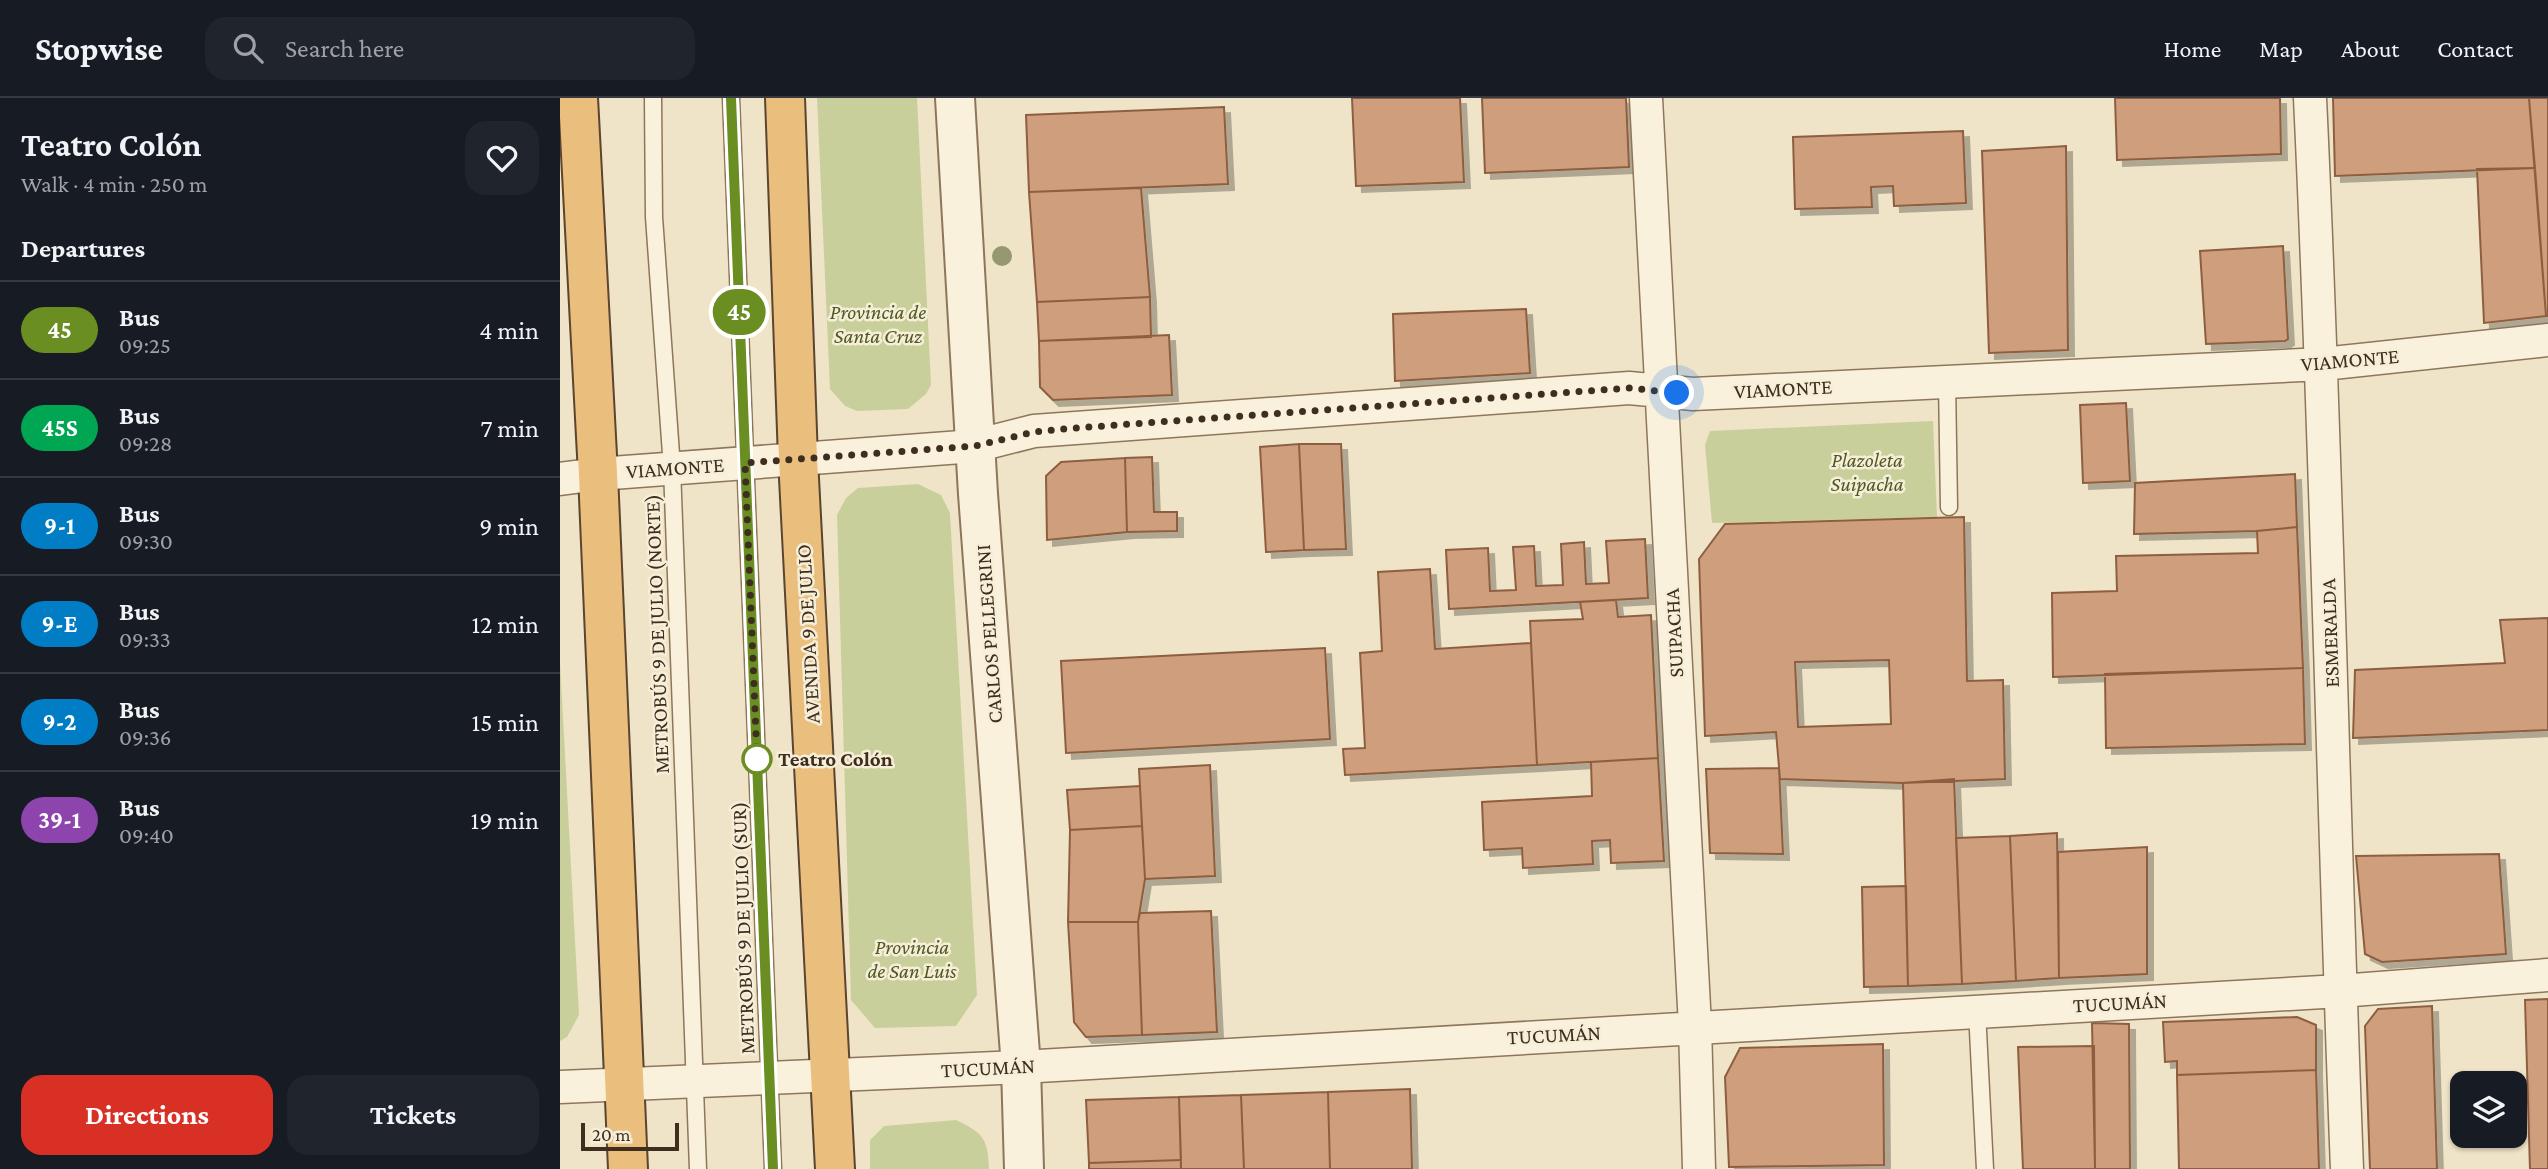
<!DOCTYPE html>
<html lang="en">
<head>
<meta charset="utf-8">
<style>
	body { margin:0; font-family:"Crimson Pro",serif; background:#20242c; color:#f1f3f6; height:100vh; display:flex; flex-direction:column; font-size:26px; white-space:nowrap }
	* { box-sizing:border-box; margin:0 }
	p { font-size:23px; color:#9ea1a6 }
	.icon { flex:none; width:38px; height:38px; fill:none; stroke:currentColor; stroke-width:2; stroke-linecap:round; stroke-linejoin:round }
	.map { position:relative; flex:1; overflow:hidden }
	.details { display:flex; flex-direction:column; background:#171b24; width:560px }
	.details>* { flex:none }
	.badge { padding:0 14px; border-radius:23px; font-size:24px; line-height:46px }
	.controls { position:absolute; left:1890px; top:973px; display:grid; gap:14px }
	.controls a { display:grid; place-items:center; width:77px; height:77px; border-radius:14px; background:#171b24; box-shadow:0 2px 5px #0004; font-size:35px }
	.scale { position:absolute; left:21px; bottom:18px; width:98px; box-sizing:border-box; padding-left:7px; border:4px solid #3d2e20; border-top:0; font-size:19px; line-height:24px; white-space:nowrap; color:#3d2e20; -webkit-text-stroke:5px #f7eed8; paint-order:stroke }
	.you { position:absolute; width:35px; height:35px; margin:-18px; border:5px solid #fff; border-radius:50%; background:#1a73e8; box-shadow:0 0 0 10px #1a73e833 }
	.map>.badge { position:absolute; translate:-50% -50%; box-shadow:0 0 0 4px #fff }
	h2 { padding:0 21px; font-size:26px; line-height:63px }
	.round { display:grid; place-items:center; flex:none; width:74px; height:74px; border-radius:21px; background:#20242c }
	.summary { display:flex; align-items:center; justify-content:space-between; height:119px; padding:0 21px }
	h1 { font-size:33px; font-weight:700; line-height:52px }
	.primary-button { display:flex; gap:14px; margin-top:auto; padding:14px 21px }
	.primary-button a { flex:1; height:80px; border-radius:21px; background:#d93025; color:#fff; font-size:28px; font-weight:700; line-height:80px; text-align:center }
	.primary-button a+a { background:#20242c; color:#f1f3f6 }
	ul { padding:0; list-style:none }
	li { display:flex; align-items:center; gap:21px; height:98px; padding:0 21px; border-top:2px solid #363941 }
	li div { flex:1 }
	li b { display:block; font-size:26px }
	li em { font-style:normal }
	li .badge { min-width:77px; font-weight:700; text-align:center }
	header { display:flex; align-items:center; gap:42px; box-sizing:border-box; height:98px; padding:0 35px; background:#171b24; border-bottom:2px solid #363941 }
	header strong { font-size:33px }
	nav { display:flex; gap:38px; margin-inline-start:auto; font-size:24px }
	.search { width:490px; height:63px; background:#20242c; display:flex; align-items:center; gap:18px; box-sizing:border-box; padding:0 24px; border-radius:21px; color:#9ea1a6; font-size:26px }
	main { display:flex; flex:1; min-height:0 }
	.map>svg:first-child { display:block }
	.green { fill:#c9cf9b }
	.building { fill:#cf9f7d; stroke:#8d5f41; stroke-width:2; fill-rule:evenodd; filter:url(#shadow) }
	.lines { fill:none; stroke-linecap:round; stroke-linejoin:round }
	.service-casing { stroke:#8d765c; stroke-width:19 }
	.minor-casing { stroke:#8d765c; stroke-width:35 }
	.tertiary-casing { stroke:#8d765c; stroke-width:42 }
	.trunk-casing { stroke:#5b4430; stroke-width:42 }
	.service { stroke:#faf1dc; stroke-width:16 }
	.minor { stroke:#faf1dc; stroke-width:32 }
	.tertiary { stroke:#faf1dc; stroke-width:38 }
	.trunk { stroke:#eabe7c; stroke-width:38 }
	.tree { fill:#96986f }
	.line-casing { stroke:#fff; stroke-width:16 }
	.line { stroke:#6b8e23; stroke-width:10 }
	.walk { stroke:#3d2e20; stroke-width:7; stroke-dasharray:0 12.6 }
	.stop-dot { fill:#fff; stroke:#6b8e23; stroke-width:3.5 }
	.labels { text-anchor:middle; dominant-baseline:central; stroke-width:5; stroke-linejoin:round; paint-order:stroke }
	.park-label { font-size:21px; font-style:italic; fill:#4d5a26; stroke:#f7eed8 }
	.street-label { font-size:21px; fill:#3d2e20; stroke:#f7eed8 }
	.stop-label { font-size:21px; font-weight:bold; fill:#3d2e20; stroke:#f7eed8; text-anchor:start }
</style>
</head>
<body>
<header>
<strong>Stopwise</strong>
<div class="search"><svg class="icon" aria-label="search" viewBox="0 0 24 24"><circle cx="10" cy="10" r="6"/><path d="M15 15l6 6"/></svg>Search here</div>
<nav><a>Home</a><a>Map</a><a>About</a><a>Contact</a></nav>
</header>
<main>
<section class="details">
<div class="summary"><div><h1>Teatro Colón</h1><p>Walk · 4 min · 250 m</p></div><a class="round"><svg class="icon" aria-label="heart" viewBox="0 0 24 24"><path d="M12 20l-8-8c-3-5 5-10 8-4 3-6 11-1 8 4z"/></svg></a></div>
<h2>Departures</h2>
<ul>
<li><span class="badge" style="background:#6b8e23;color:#fff">45</span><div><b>Bus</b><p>09:25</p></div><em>4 min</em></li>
<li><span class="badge" style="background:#00a651;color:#fff">45S</span><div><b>Bus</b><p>09:28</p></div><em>7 min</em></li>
<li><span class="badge" style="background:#007dc5;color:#fff">9-1</span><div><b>Bus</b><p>09:30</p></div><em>9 min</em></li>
<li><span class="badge" style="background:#007dc5;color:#fff">9-E</span><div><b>Bus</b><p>09:33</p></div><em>12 min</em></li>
<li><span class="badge" style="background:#007dc5;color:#fff">9-2</span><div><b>Bus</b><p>09:36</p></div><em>15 min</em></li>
<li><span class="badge" style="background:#8e44ad;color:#fff">39-1</span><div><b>Bus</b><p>09:40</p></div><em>19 min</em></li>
</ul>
<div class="primary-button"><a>Directions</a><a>Tickets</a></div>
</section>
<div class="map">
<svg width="1988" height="1071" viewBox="0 0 1988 1071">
	<defs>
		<filter id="shadow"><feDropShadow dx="6" dy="6" stdDeviation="0" flood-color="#0004"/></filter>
	</defs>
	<rect width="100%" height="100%" fill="#f0e4c8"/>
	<path class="green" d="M257 0H357L371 287 366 296 348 311 297 313 285 308 270 291Z
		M1373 323 1377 419 1152 425 1145 347 1150 333Z
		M358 386 381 397 390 415 417 897 396 928 315 930 291 902 277 417 286 400 298 390Z
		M0 563 19 917 7 939 0 943Z
		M396 1022C423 1035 428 1040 429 1071H310V1042L324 1028Z"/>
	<path class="building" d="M792 0H900L904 84 796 88Z
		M922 0H1066L1069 69 925 75Z
		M1555 0H1720L1721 56 1557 62Z
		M1773 0H1969L1975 70 1775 78Z
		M1969 0H1988V218H1986Z
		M664 9 668 86 469 94 466 17Z
		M1403 33 1406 105 1334 108 1333 88 1311 89 1312 109 1235 111 1233 39Z
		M1506 48 1508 252 1429 255 1422 53Z
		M1975 70 1986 218 1924 225 1917 71Z
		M581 90 590 199 477 204 469 94Z
		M1723 148 1728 241 1725 243 1646 246 1640 153Z
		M590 199 591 239 479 243 477 204Z
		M966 211 970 275 835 283 833 216Z
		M609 237 612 297 493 302 480 289 479 243Z
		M1566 305 1570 383 1523 385 1520 307Z
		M739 346 744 452 706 454 700 349Z
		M739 346H781L786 451 744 452Z
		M592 359 594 414H617V433L567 434 565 360Z
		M565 360 567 434 487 442 486 378 501 364Z
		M1735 376 1737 429 1697 433 1574 436 1575 385Z
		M1404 419 1407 583 1443 582 1445 681 1343 685 1220 681 1216 634 1145 638 1139 461 1165 426ZM1329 562 1331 626 1238 629 1235 564Z
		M1737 429 1743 570 1493 579 1492 495 1557 493 1556 458 1698 455 1697 433Z
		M1085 441 1088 500 889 511 886 452 928 450 930 493 956 492 953 449 974 448 976 488 1003 487 1001 446 1024 444 1026 486 1049 485 1046 443Z
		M870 471 875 551 971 545 977 667 785 677 783 651 805 650 800 555 822 553 818 474Z
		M1056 502 1058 519 1091 517 1098 660 977 667 970 523 1023 521 1020 504Z
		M1988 520V632L1793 640 1795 572 1945 565 1940 522Z
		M765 550 770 641 506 655 501 563Z
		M1743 570 1745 646 1546 650 1545 576Z
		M1098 660 1104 763 1051 765 1050 742 1032 743 1033 766 963 770 962 750 924 752 922 704 1032 698 1031 664Z
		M650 667 655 778 585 781 579 671Z
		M1219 670 1223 756 1150 755 1146 671Z
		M1394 681 1402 886 1348 888 1343 685Z
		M580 688 582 728 510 732 507 692Z
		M582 728 585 781 578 824H508L510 732Z
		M1497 735 1499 880 1456 883 1450 738Z
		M1450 738 1456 883 1402 886 1396 740Z
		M1587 749V876L1499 880 1498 754Z
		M1939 756 1946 856 1822 864 1805 856 1796 758Z
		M1346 788 1348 888 1304 889 1302 789Z
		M651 813 657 934 582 937 578 824 580 815Z
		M508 824H578L582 937 526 939 514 924Z
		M1988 901V1071H1970L1965 902Z
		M1872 908 1877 1071H1810L1805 928 1818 911Z
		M1737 919 1756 927V972L1617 977V963L1605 964 1603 924Z
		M1532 925 1569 926 1570 1071H1535Z
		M1323 946 1324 1067 1169 1069 1165 979 1180 950Z
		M1534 948 1535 1071H1463L1458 949Z
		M1756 972 1759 1071H1619L1617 977Z
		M850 991 852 1071H770L768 994Z
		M768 994 770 1071H684L681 997Z
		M681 997 684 1071H621L619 999Z
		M619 999 621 1062 529 1065 526 1002Z
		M621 1062V1071H529V1065Z"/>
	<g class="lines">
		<g class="service-casing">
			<path id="service" d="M93 0 94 119 112 370 138 1071
				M171 0 213 1071
				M1387 283 1389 409
				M1417 913 1425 1071"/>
		</g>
		<g class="minor-casing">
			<path id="minor" d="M1086 0 1135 928 1139 1071
				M1750 0C1767 357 1773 714 1787 1071
				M0 381 38 376 415 348 474 333 1069 290 1133 296 1763 266 1988 242
				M0 989 461 969 1780 893 1988 877"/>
		</g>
		<g class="tertiary-casing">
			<path id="tertiary" d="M395 0 418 396 461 969 464 1071"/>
		</g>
		<g class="trunk-casing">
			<path id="trunk" d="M18 0 38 376 68 1071
				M225 0 238 361 275 1071"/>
		</g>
		<use href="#service" class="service"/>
		<use href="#minor" class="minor"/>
		<use href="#tertiary" class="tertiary"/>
		<use href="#trunk" class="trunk"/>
	</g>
	<circle class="tree" cx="442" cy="158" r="10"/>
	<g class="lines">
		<g class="line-casing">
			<path id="line" d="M171 0 213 1071"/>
		</g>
		<use href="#line" class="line"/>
		<path class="walk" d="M197 661 185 365 415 348 474 334 502 331 1069 290 1117 295"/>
	</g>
	<circle class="stop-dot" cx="197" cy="661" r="14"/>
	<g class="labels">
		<g class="park-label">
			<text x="318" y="214">Provincia de<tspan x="318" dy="24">Santa Cruz</tspan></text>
			<text x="1307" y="362">Plazoleta<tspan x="1307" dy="24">Suipacha</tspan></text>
			<text x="352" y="849">Provincia<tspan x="352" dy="24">de San Luis</tspan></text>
		</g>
		<g class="street-label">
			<text transform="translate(1790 262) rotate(-5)">VIAMONTE</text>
			<text transform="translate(1223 291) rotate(-3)">VIAMONTE</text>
			<text transform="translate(115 370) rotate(-4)">VIAMONTE</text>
			<text transform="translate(1114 535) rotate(-93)">SUIPACHA</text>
			<text transform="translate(1770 535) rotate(-92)">ESMERALDA</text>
			<text transform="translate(97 536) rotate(-92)">METROBÚS 9 DE JULIO (NORTE)</text>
			<text transform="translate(248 536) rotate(-93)">AVENIDA 9 DE JULIO</text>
			<text transform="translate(429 536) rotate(-94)">CARLOS PELLEGRINI</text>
			<text transform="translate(183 830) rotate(-92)">METROBÚS 9 DE JULIO (SUR)</text>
			<text transform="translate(1560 905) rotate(-3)">TUCUMÁN</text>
			<text transform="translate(994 937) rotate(-3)">TUCUMÁN</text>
			<text transform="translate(428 970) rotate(-3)">TUCUMÁN</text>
		</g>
		<g class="stop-label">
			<text x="218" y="661">Teatro Colón</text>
		</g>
	</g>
</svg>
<div class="controls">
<a><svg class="icon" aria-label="layers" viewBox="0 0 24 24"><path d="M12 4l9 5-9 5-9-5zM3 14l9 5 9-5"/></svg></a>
</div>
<div class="scale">20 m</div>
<div class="you" style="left:1117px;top:295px"></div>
<b class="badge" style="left:179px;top:214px;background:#6b8e23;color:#fff">45</b>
</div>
</main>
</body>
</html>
